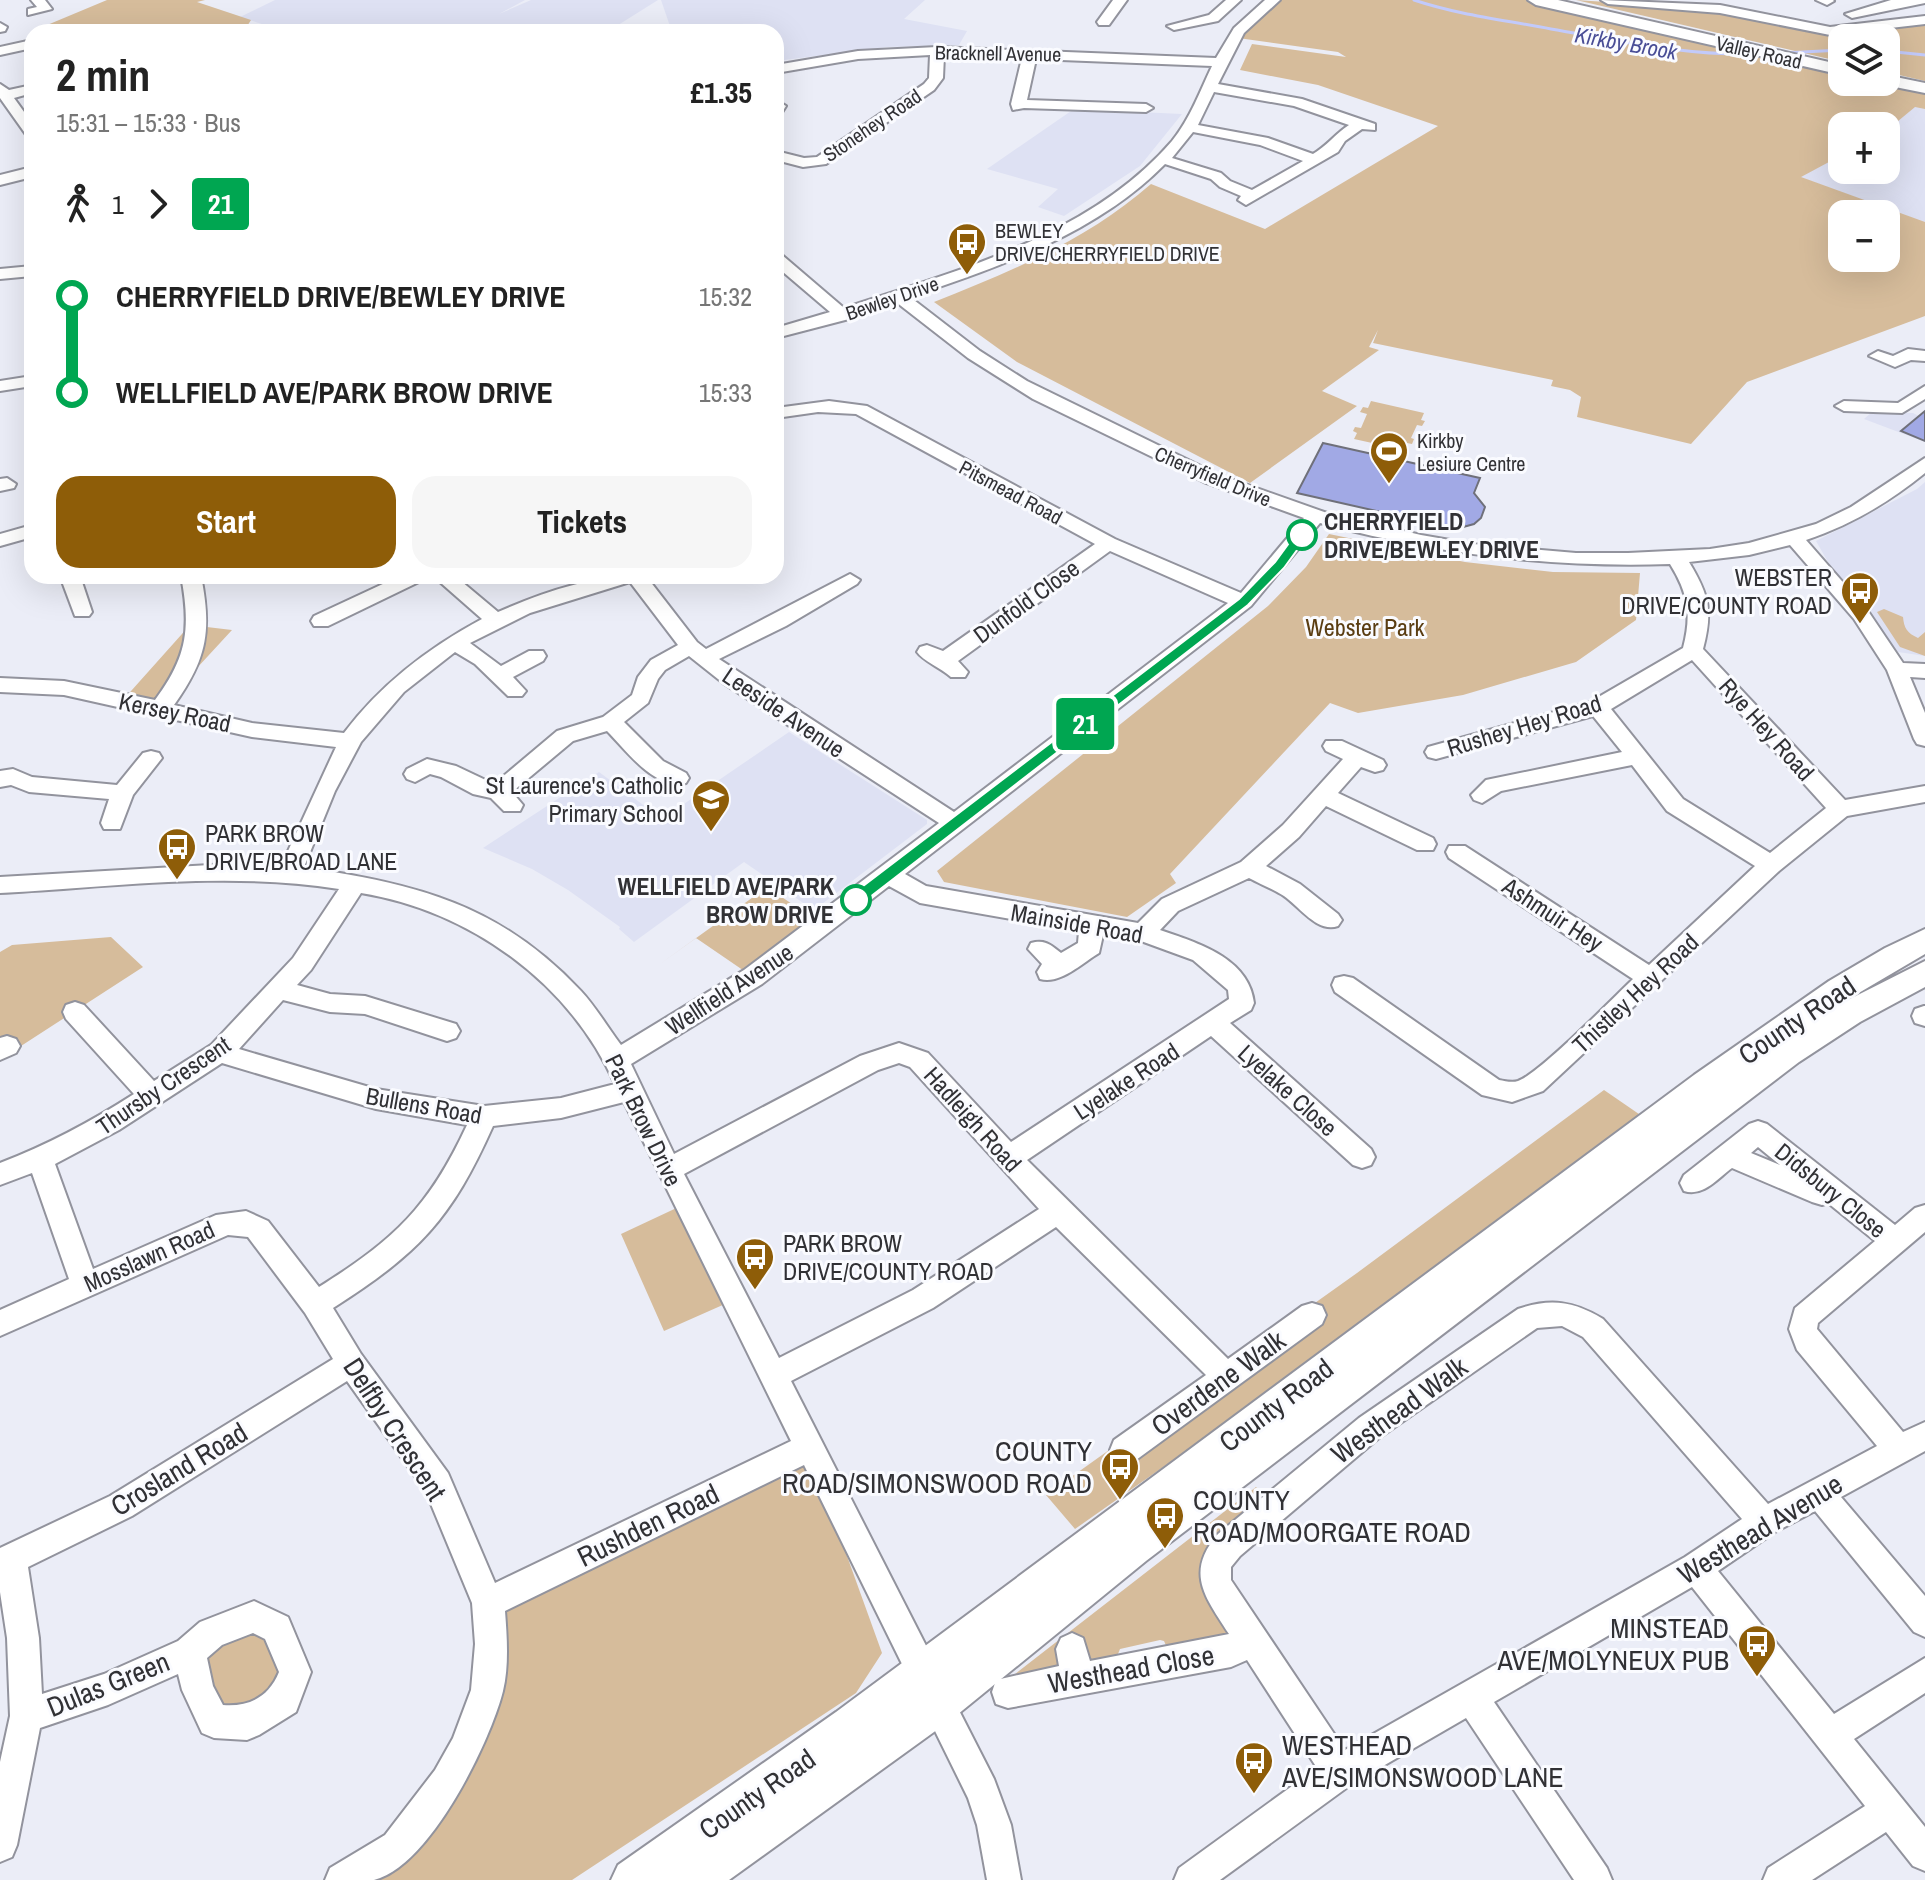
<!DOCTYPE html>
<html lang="en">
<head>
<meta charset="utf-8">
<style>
	body { margin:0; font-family:"Archivo Narrow",sans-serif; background:#f6f6f6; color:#222; height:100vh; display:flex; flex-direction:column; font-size:30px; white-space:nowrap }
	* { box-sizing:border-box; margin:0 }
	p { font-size:26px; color:#767676 }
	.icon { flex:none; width:44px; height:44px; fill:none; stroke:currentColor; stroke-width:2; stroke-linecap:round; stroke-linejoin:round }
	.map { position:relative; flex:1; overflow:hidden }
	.details { position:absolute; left:24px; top:24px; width:760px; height:560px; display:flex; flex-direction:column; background:#fff; border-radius:24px; box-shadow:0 8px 32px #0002 }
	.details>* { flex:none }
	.badge { padding:0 16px; border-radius:6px; font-size:28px; line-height:52px }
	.tools { position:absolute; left:1828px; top:24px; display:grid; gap:16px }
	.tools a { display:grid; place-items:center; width:72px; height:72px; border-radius:16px; background:#fff; box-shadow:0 8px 32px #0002; font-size:40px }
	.map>.badge { position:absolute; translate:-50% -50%; box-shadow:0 0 0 4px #fff }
	.legs { display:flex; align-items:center; gap:12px; height:88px; padding:0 32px; font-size:26px }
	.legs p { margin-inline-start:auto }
	.headline { display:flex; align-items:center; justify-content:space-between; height:136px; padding:0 32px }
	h1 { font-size:44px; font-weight:700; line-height:60px }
	.primary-button { display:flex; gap:16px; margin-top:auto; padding:16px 32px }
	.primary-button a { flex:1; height:92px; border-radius:24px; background:#8e5d08; color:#fff; font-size:32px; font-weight:700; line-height:92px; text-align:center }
	.primary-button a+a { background:#f6f6f6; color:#222 }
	ul { padding:0 32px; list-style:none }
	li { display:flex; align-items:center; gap:28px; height:96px; font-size:30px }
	li i { display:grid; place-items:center; width:12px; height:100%; margin:0 10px; background:currentColor }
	li i::after { content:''; width:20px; height:20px; margin:-10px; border:6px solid; border-radius:50%; background:#fff }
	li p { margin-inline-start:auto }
	li:first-child i { background:linear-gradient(#0000 50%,currentColor 0) }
	li:last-child i { background:linear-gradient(currentColor 50%,#0000 0) }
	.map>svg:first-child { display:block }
	.built { fill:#dee1f3 }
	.green { fill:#d6bc9b; fill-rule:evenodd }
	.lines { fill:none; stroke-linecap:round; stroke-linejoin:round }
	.stream { stroke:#c2cafb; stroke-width:3 }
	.building { fill:#a1a9e5; stroke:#6f707a; stroke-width:2 }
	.minor-casing { stroke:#92939d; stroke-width:4 }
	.major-casing { stroke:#92939d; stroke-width:4 }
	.minor { fill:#fff; fill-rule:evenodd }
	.major { fill:#fff; fill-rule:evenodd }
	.line-1 { fill:#00a651; stroke:#fff; stroke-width:2 }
	.stop-1-dot { fill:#fff; stroke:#00a651; stroke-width:4 }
	.labels { text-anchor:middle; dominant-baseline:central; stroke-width:6; stroke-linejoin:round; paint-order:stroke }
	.far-street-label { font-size:20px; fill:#313135; stroke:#fafbff }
	.far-poi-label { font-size:20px; fill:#313135; stroke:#fafbff; text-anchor:start }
	.far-water-label { font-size:22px; font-style:italic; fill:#494d96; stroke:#fafbff }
	.stop-label { font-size:24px; font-weight:bold; fill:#313135; stroke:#fafbff; text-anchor:start }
	.poi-label { font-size:24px; fill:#313135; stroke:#fafbff; text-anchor:end }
	.street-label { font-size:24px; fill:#313135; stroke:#fafbff }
	.park-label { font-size:24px; fill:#5a3d12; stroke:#fafbff }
	.near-street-label { font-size:28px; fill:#313135; stroke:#fafbff }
	.near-poi-label { font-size:28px; fill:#313135; stroke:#fafbff; text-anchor:end }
</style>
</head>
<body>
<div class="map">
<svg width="1925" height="1880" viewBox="0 0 1925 1880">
	<rect width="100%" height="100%" fill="#ebedf7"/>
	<path class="built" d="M275 0H525L499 14 531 0H658L607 32H287L240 17Z
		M661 0H925L904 19 967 31 959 45 888 47 784 60 776 58V32H672Z
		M1906 103 1925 107V223L1800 177 1842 148V170H1886V126Z
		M1074 109 1182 114 1140 166 1064 216 1038 207 1058 189 987 169Z
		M1872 412 1913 413 1925 419V442L1864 419Z
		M1925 482V656L1898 652 1828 562 1816 541 1917 489Z
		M789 732 927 820V824L818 907H809L744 862 634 942 619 929 620 927 568 890 532 869 483 848 599 772 662 819Z"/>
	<path class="green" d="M107 0H205L197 2 251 20 244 31 44 32 40 28Z
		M1278 0H1529L1771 58 1826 73 1861 88 1852 82H1873L1925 94V109L1915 107 1886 131V126H1842V155L1801 177 1925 222V316L1747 382 1691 444 1577 417 1581 397 1570 390 1551 386 1553 380 1373 343 1378 330 1369 347 1379 350 1322 391 1357 406 1250 483 1017 362 934 302C1012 271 1087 240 1151 184L1265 229 1438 126 1318 85 1240 70 1252 44 1346 57 1338 52 1231 37ZM1842 214H1886V258H1842Z
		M1576 0 1696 8 1804 30 1925 22V81L1886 72V38H1842V62Z
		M1371 401 1424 413 1421 420 1425 421 1422 426 1417 425 1411 438 1414 439 1412 444 1407 443 1404 450 1354 439 1357 433 1353 431 1355 427 1361 428 1367 414 1360 412 1363 407 1368 408Z
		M1329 534 1465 562 1553 572 1640 573 1636 620 1576 662 1463 695 1358 713 1330 703 1170 874 1176 883 1127 917 944 882 937 871 1268 606 1306 567Z
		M1884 609 1903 617C1904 628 1907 633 1918 638L1925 632V656L1900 647 1877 612Z
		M190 625 232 630 161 707 123 700Z
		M767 887 823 925 753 977 696 938 660 964Z
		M111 937 143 967 21 1046 0 1052V952L12 945Z
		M1604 1090 1652 1123 1075 1529 1046 1495 1357 1273Z
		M685 1204 734 1300 664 1331 621 1234Z
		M808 1448 882 1653 856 1693 572 1880H337L397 1847 467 1747 488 1603Z
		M1256 1487 1261 1493 1240 1509 1246 1517 1213 1552 1232 1635 1169 1652 1164 1641 1160 1640 1120 1649 1116 1659 1001 1685Z
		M254 1617 295 1672 247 1723 198 1690 211 1633Z"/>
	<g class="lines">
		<path class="stream" d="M1414 0C1459 15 1505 20 1551 29 1620 41 1687 56 1757 54
			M1886 51 1925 55
			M1783 53 1842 50"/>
	</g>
	<path class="building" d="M1925 411V441L1901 431Z
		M1323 443 1480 478 1474 493 1485 507 1481 518 1474 524 1456 529 1297 493Z"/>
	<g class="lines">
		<g class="minor-casing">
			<path id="minor" d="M31 0H45L52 9 28 15V9L37 7Z
				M1113 0H1127L1109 25H1099L1097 22Z
				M1226 0H1241L1218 21 1174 30 1167 26 1209 15Z
				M1265 0H1280L1244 33 1218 84 1302 99 1375 124V130L1362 129 1345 141 1338 152 1246 205 1238 200 1241 196 1220 187 1211 179 1165 164C1096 234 1001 266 910 297L980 351 1027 381 1217 474 1327 513 1421 535 1473 544 1576 553H1628L1710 549 1749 543 1816 524 1851 507 1925 458V473C1888 503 1851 525 1806 540L1868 611 1903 663 1925 664V678L1910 677 1925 713V746L1917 744 1914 739 1887 670 1854 619 1790 545 1749 555 1689 562C1709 595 1713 611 1703 649L1845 800 1925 786V802L1847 816 1779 871 1543 1091 1512 1102 1482 1095 1335 992 1332 985 1335 978 1344 976 1353 978 1499 1080C1505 1081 1512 1083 1518 1081 1540 1073 1612 999 1633 979L1449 858 1446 852 1449 846H1465L1649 965 1755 866 1667 811 1632 765 1501 791 1482 803 1474 800 1471 795 1486 780 1622 752 1593 716 1436 759 1428 757 1425 752 1428 747 1590 702 1683 648C1692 614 1688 593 1670 564 1551 568 1436 554 1320 523L1251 606 905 874 926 886 1138 923 1162 899 1241 862 1283 825 1343 759 1326 751 1323 746 1326 741H1342L1383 760 1386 765 1383 770 1375 772 1361 767 1338 793 1433 838 1436 844 1433 850H1417L1326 806 1299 837 1266 866 1300 884 1338 914 1342 920 1338 926C1317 933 1300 907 1284 896 1273 889 1260 884 1249 878L1178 911 1160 930C1198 943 1249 958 1254 1003L1251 1010 1230 1023 1371 1149 1375 1157 1371 1165 1362 1168 1353 1165 1211 1036 1027 1160 1228 1359 1302 1306 1312 1303 1322 1306 1326 1315 1322 1324 1136 1460 1125 1464 1114 1460 1110 1450 1114 1440 1206 1375 1056 1227 933 1308 791 1381 994 1779 1011 1825 1021 1880H987L977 1825 968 1798 804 1465 505 1611C507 1637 509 1666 503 1691 490 1743 429 1867 374 1880 359 1880 340 1880 325 1880L330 1868 385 1835 435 1770 453 1738 471 1690 475 1644 472 1603 426 1492 347 1381 132 1516 28 1567 39 1638 42 1694 104 1674 178 1641 200 1622 254 1601 288 1617 311 1672 296 1712 259 1735 247 1740 214 1738 202 1733 182 1690 178 1674 108 1705 40 1728 17 1845 12 1857 0 1862V1762L10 1716 7 1638 0 1592V1548L110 1496 333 1359 305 1313 248 1237 228 1235 0 1336V1310L69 1279 32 1173 0 1185V1163C47 1145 92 1121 134 1094L66 1019 63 1012 66 1005 75 1002 84 1005 154 1081 211 1045 293 958 339 889C227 871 112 887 0 893V877L245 863 282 864 336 747 252 737 64 695 0 692V678L64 681 155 700C187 657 191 629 181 576H201C212 631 207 659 174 705L252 723 344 733C381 684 428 648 482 619L433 576H455L498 612C549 590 591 576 646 576L697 642 706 649 850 574 860 580 857 584 786 626 719 659 954 812 1228 603 1110 551 958 661 968 672 965 677H951C941 668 923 661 917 652L920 647 927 645 943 651 1095 544 856 414 818 412 776 418V408L829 401 867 406 1115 539 1241 593 1304 518 1204 482 1033 399 968 358 896 302 849 319 776 338V328L830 312 776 266V253L782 255 844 308C959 270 1090 236 1172 141 1190 119 1200 91 1212 66L1036 59 1027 100 1146 104 1153 108 1146 112 1024 108 1013 110 1011 104 1022 58 944 55 943 78 934 90 826 164 803 167 776 160V151L804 158 817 157 924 84 929 78 930 55 858 59 776 73V65L858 51 937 47 1216 58 1234 28ZM1214 92 1294 106 1349 125C1335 134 1327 146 1313 154L1268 138 1198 125ZM1193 132 1260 145 1303 161 1252 190 1230 181 1221 173 1172 158ZM630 582 678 645 651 660 638 677 632 695 603 717 557 731 494 784 456 766 427 759 407 769 404 774 407 779 415 782 430 774 441 777 473 794 491 798 504 811H520L523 805 512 792 573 741 607 731C625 749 656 792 686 783L689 778 686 773 663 761 624 722 648 703 658 679 665 670 689 656 723 683 939 823 744 970 621 1045C608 1028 596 1007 581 991 498 903 418 885 304 867L335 791 361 742 404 692 455 652 475 664 508 696H522L526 691 513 677 543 661 546 656 543 651H529L501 666 470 643 530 613ZM1692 660 1826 808 1770 853 1683 799 1611 709ZM889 886 920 903 1079 931 1078 943 1061 953C1051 945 1045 939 1031 943L1028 949 1042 964 1037 972 1040 979C1060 985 1082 963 1099 953L1103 935 1141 941 1193 960 1228 990 1229 999 1011 1142 928 1053 899 1043 860 1056 674 1154 631 1064 762 984ZM361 893C470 911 569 982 615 1084L561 1098 484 1106 376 1089 239 1049 283 1000 330 1012 365 1014 447 1041 456 1038 460 1031 456 1024 365 996 330 994 297 985 311 970ZM222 1063 376 1109 467 1125C429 1207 395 1239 319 1287L268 1221 246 1211 216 1215 93 1269 55 1164 119 1130ZM899 1063 910 1067 1039 1209 913 1290 779 1358 684 1174 878 1070ZM624 1102 791 1441 495 1583 448 1473 361 1354 333 1308C419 1253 451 1220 493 1126L561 1118ZM253 1633 265 1639 279 1672C269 1697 249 1707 223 1705L213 1686 207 1658 222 1645Z
				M1601 0 1720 5 1830 27 1925 16V24L1830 35 1720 13 1608 4Z
				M1816 0H1833L1834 1 1827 5Z
				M1891 0H1925V3L1852 18 1845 14Z
				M0 23 7 27 5 31 0 32Z
				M244 27 250 32H214L221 28Z
				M32 40V48L0 55V47Z
				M0 84 9 90 32 85V93L14 98 32 123V137L27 136 0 98Z
				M776 100 786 106 781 114 776 115Z
				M32 167V177L0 185V175Z
				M32 266V276L0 279V269Z
				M1908 349 1925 351V361L1911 360 1895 367 1869 356 1878 351 1893 356Z
				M32 376V386L0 391V381Z
				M1925 386V399L1902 413 1844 411 1835 406 1844 401 1898 403Z
				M7 478 16 484 14 488 0 491V479Z
				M32 525V537L0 546V534Z
				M60 576H80L92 612 89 616H75Z
				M400 576H426L423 580 328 626H314L311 621 314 616Z
				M151 751 159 753 162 758 133 795 120 829H104L101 823 109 799 29 792 11 785 0 787V771L13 769 32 777 117 785 143 753Z
				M1924 1006H1925V1026L1915 1023 1912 1016 1915 1009Z
				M7 1036 16 1039 20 1046 16 1053 0 1060V1038Z
				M1758 1121 1767 1124 1895 1225 1915 1208 1925 1205V1232L1818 1323 1817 1329 1903 1432 1925 1422V1451L1841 1497 1925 1596V1637L1914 1632 1815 1511 1775 1532 1718 1571 1834 1714 1925 1658V1693L1854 1739 1925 1827V1871L1913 1866 1886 1832 1812 1880H1763L1768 1868 1865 1806 1692 1587 1494 1702 1607 1868 1612 1880H1574L1466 1718 1352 1784 1220 1880H1174L1179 1868 1317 1768 1247 1660 1231 1667 1008 1708 996 1704 992 1692 996 1680 1059 1666 1056 1649 1061 1638 1072 1633 1083 1638 1090 1661 1229 1634C1206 1598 1184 1573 1218 1534L1359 1418 1518 1309C1550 1298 1574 1301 1603 1319L1768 1504 1877 1446 1797 1350 1789 1329 1795 1308 1875 1241 1828 1203 1822 1205 1812 1202 1732 1168C1717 1179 1703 1197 1684 1191L1680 1183 1684 1175 1749 1124ZM1758 1147 1780 1165 1751 1153ZM1562 1326 1583 1337 1742 1519 1685 1557 1345 1750 1231 1580V1567L1240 1556 1379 1438 1537 1328Z"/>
		</g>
		<g class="major-casing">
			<path id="major" d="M1528 0H1558L1842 65V75L1536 5Z
				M1886 75 1925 83V93L1880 84 1886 82Z
				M1925 929V954L1840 1004 1925 961V987L1860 1022 1799 1062 1146 1561 952 1719 729 1880H611L618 1865 836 1712 1694 1075 1829 981 1885 948Z"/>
		</g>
		<use href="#minor" class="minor"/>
		<use href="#major" class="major"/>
	</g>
	<path class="line-1" d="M1297 532 1308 535 1284 568 1248 605 861 904H850V896L1239 599 1275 562Z"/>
	<defs>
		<g id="bus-pin" transform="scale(2)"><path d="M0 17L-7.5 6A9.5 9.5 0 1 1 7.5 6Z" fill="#8e5d08" stroke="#fafbff"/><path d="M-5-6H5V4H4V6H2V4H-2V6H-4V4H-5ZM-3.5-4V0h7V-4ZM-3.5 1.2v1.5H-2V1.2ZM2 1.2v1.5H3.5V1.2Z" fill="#fff"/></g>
		<g id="stadium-pin" transform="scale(2)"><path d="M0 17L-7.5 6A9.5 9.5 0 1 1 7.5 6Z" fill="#8e5d08" stroke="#fafbff"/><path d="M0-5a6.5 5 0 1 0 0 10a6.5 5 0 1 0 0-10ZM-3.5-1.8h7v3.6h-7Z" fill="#fff"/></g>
		<g id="school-pin" transform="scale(2)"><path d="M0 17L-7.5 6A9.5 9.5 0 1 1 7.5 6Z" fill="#8e5d08" stroke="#fafbff"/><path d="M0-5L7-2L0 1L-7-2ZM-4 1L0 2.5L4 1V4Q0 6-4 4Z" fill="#fff"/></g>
	</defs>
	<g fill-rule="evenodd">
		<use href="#bus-pin" x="967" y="242"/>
		<use href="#stadium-pin" x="1389" y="451"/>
		<use href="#bus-pin" x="1860" y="591"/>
		<use href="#school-pin" x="711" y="799"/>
		<use href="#bus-pin" x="177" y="847"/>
		<use href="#bus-pin" x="755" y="1257"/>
		<use href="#bus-pin" x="1120" y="1467"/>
		<use href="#bus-pin" x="1165" y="1516"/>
		<use href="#bus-pin" x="1757" y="1644"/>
		<use href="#bus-pin" x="1254" y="1761"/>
	</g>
	<g class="stop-1-dot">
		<circle cx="1302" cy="535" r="14"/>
		<circle cx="856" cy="900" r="14"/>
	</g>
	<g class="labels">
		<g class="far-street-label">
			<text transform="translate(1759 52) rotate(13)">Valley Road</text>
			<text transform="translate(998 53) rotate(1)">Bracknell Avenue</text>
			<text transform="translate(872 125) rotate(-34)">Stonehey Road</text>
			<text transform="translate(892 298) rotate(-19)">Bewley Drive</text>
			<text transform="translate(1213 476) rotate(23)">Cherryfield Drive</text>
			<text transform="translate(1011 492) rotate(28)">Pitsmead Road</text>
		</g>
		<g class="far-poi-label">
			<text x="995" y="230">BEWLEY<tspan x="995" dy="23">DRIVE/CHERRYFIELD DRIVE</tspan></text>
			<text x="1417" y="440">Kirkby<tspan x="1417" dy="23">Lesiure Centre</tspan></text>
		</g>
		<g class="far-water-label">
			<text transform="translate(1626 43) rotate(10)">Kirkby Brook</text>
		</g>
		<g class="stop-label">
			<text x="1324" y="521">CHERRYFIELD<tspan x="1324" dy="28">DRIVE/BEWLEY DRIVE</tspan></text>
			<text x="834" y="886" text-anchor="end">WELLFIELD AVE/PARK<tspan x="834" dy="28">BROW DRIVE</tspan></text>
		</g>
		<g class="poi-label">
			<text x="1832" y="577">WEBSTER<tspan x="1832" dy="28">DRIVE/COUNTY ROAD</tspan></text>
			<text x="683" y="785">St Laurence's Catholic<tspan x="683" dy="28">Primary School</tspan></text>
			<text x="205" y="833" text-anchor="start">PARK BROW<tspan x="205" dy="28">DRIVE/BROAD LANE</tspan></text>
			<text x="783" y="1243" text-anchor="start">PARK BROW<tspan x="783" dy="28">DRIVE/COUNTY ROAD</tspan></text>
		</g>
		<g class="street-label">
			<text transform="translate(1026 601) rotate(-36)">Dunfold Close</text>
			<text transform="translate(175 712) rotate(12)">Kersey Road</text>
			<text transform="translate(784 712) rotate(34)">Leeside Avenue</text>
			<text transform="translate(1524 725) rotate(-17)">Rushey Hey Road</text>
			<text transform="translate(1767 729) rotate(48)">Rye Hey Road</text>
			<text transform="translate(1553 914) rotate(33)">Ashmuir Hey</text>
			<text transform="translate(1077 923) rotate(10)">Mainside Road</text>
			<text transform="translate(729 989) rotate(-33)">Wellfield Avenue</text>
			<text transform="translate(1635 993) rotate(-43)">Thistley Hey Road</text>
			<text transform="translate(1126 1081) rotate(-33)">Lyelake Road</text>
			<text transform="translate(163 1085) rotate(-34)">Thursby Crescent</text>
			<text transform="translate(1288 1090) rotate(42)">Lyelake Close</text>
			<text transform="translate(424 1105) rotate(10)">Bullens Road</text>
			<text transform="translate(973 1119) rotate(48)">Hadleigh Road</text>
			<text transform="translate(644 1120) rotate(64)">Park Brow Drive</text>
			<text transform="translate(1831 1190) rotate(39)">Didsbury Close</text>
			<text transform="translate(149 1256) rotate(-24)">Mosslawn Road</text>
		</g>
		<g class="park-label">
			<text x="1365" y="627">Webster Park</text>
		</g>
		<g class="near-street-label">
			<text transform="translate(1797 1020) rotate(-34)">County Road</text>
			<text transform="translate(1218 1383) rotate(-36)">Overdene Walk</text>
			<text transform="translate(1276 1405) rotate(-37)">County Road</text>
			<text transform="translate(1399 1410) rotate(-36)">Westhead Walk</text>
			<text transform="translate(395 1429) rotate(57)">Delfby Crescent</text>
			<text transform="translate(179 1469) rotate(-31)">Crosland Road</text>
			<text transform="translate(648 1525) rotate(-26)">Rushden Road</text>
			<text transform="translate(1760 1529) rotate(-31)">Westhead Avenue</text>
			<text transform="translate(1131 1669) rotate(-10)">Westhead Close</text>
			<text transform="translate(108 1684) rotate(-22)">Dulas Green</text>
			<text transform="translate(757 1794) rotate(-35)">County Road</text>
		</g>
		<g class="near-poi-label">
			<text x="1092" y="1451">COUNTY<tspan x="1092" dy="32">ROAD/SIMONSWOOD ROAD</tspan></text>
			<text x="1193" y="1500" text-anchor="start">COUNTY<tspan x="1193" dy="32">ROAD/MOORGATE ROAD</tspan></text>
			<text x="1729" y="1628">MINSTEAD<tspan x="1729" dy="32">AVE/MOLYNEUX PUB</tspan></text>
			<text x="1282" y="1745" text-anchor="start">WESTHEAD<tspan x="1282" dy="32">AVE/SIMONSWOOD LANE</tspan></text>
		</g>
	</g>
</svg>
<div class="tools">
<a><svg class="icon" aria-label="layers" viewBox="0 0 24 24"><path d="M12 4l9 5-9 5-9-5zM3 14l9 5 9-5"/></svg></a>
<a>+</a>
<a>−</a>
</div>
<b class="badge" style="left:1085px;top:724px;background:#00a651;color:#fff">21</b>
<section class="details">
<div class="headline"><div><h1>2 min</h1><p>15:31 – 15:33 · Bus</p></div><b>£1.35</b></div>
<div class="legs"><svg class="icon" aria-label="walk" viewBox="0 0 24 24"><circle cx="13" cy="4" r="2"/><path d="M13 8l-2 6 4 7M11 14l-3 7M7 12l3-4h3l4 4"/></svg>1<svg class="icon" aria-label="forward" viewBox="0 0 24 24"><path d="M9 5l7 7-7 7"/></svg><b class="badge" style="background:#00a651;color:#fff">21</b></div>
<ul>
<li><i style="color:#00a651"></i><b>CHERRYFIELD DRIVE/BEWLEY DRIVE</b><p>15:32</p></li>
<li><i style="color:#00a651"></i><b>WELLFIELD AVE/PARK BROW DRIVE</b><p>15:33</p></li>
</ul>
<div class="primary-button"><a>Start</a><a>Tickets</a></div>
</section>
</div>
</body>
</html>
